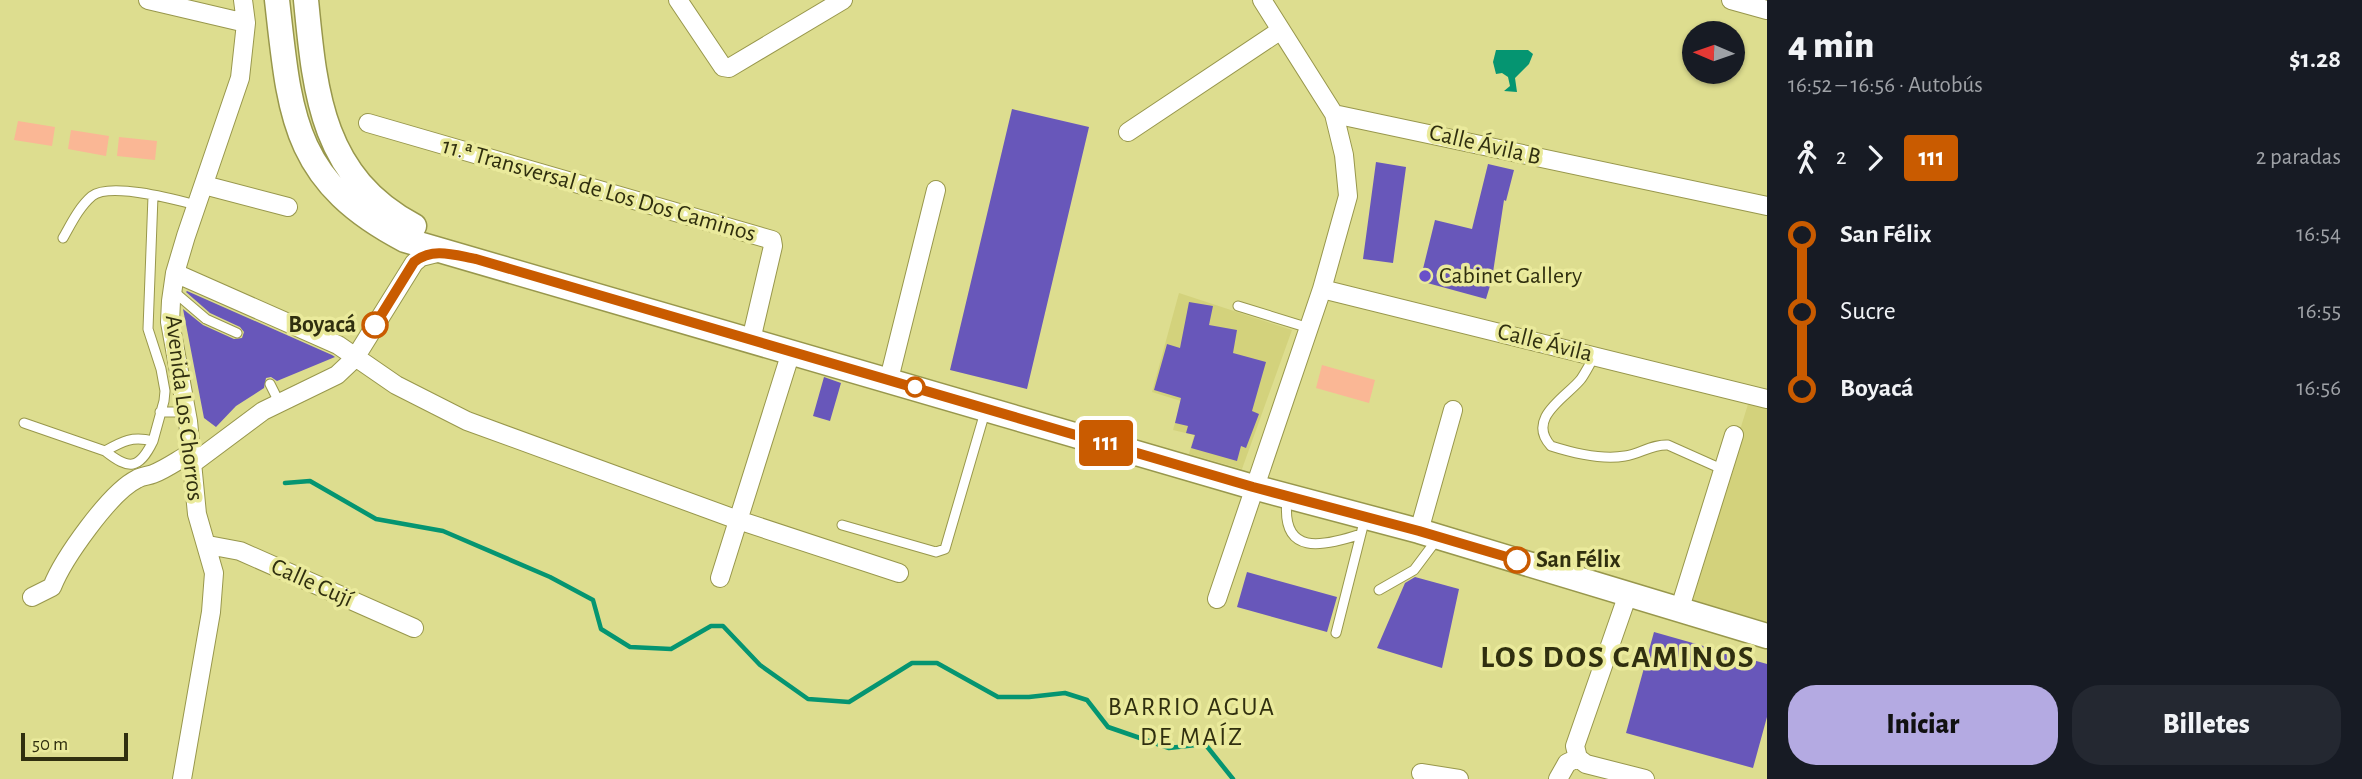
<!DOCTYPE html>
<html lang="es">
<head>
<meta charset="utf-8">
<style>
	body { margin:0; font-family:"Alegreya Sans",sans-serif; background:#242831; color:#f1f3f6; height:100vh; display:flex; flex-direction:column; font-size:26px; white-space:nowrap }
	* { box-sizing:border-box; margin:0 }
	p { font-size:23px; color:#9ea1a6 }
	.icon { flex:none; width:38px; height:38px; fill:none; stroke:currentColor; stroke-width:2; stroke-linecap:round; stroke-linejoin:round }
	.map { position:relative; flex:1; overflow:hidden }
	.details { display:flex; flex-direction:column; background:#171b24; width:595px }
	.details>* { flex:none }
	.badge { padding:0 14px; border-radius:5px; font-size:24px; line-height:46px }
	.needle { width:46px; rotate:272deg }
	.tools { position:absolute; left:1682px; top:21px; display:grid; gap:14px }
	.tools a { display:grid; place-items:center; width:63px; height:63px; border-radius:50%; background:#171b24; box-shadow:0 2px 5px #0004; font-size:35px }
	.scale { position:absolute; left:21px; bottom:18px; width:107px; box-sizing:border-box; padding-left:7px; border:4px solid #302f0f; border-top:0; font-size:19px; line-height:24px; white-space:nowrap; color:#302f0f; -webkit-text-stroke:5px #eaea9c; paint-order:stroke }
	.map>.badge { position:absolute; translate:-50% -50%; box-shadow:0 0 0 4px #fff }
	.legs { display:flex; align-items:center; gap:10px; height:77px; padding:0 21px; font-size:23px }
	.legs p { margin-inline-start:auto }
	.headline { display:flex; align-items:center; justify-content:space-between; height:119px; padding:0 21px }
	h1 { font-size:38px; font-weight:800; line-height:52px }
	.cta { display:flex; gap:14px; margin-top:auto; padding:14px 21px }
	.cta a { flex:1; height:80px; border-radius:28px; background:#b4aae2; color:#111; font-size:28px; font-weight:800; line-height:80px; text-align:center }
	.cta a+a { background:#242831; color:#f1f3f6 }
	ul { padding:0 21px; list-style:none }
	li { display:flex; align-items:center; gap:24px; height:77px; font-size:26px }
	li i { display:grid; place-items:center; width:10px; height:100%; margin:0 9px; background:currentColor }
	li i::after { content:''; width:18px; height:18px; margin:-9px; border:5px solid; border-radius:50%; background:#171b24 }
	li p { margin-inline-start:auto }
	li:first-child i { background:linear-gradient(#0000 50%,currentColor 0) }
	li:last-child i { background:linear-gradient(currentColor 50%,#0000 0) }
	main { display:flex; flex:1; min-height:0 }
	.map>svg:first-child { display:block }
	.built { fill:#d3d27c }
	.green { fill:#fab795 }
	.water { fill:#059571 }
	.lines { fill:none; stroke-linecap:round; stroke-linejoin:round }
	.stream { stroke:#059571; stroke-width:4.5 }
	.building { fill:#6857ba }
	.service-casing { stroke:#98974c; stroke-width:11 }
	.minor-casing { stroke:#98974c; stroke-width:20 }
	.secondary-casing { stroke:#98974c; stroke-width:27 }
	.service { stroke:#fff; stroke-width:9 }
	.minor { stroke:#fff; stroke-width:18 }
	.secondary { stroke:#fff; stroke-width:24 }
	.line-1-casing { stroke:#fff; stroke-width:16 }
	.line-1 { stroke:#c95b00; stroke-width:10 }
	.poi-dot { fill:#6950c9; stroke:#eaea9c; stroke-width:2.5 }
	.stop-1-dot { fill:#fff; stroke:#c95b00; stroke-width:3.5 }
	.labels { text-anchor:middle; dominant-baseline:central; stroke-width:7; stroke-linejoin:round; paint-order:stroke }
	.street-label { font-size:24px; fill:#302f0f; stroke:#eaea9c }
	.poi-label { font-size:24px; fill:#302f0f; stroke:#eaea9c; text-anchor:start }
	.stop-label { font-size:24px; font-weight:bold; fill:#302f0f; stroke:#eaea9c; text-anchor:end }
	.neighbourhood-label { font-size:26px; letter-spacing:2px; fill:#302f0f; stroke:#eaea9c }
	.district-label { font-size:32px; font-weight:bold; letter-spacing:2px; fill:#302f0f; stroke:#eaea9c }
</style>
</head>
<body>
<main>
<div class="map">
<svg width="1767" height="779" viewBox="0 0 1767 779">
	<rect width="100%" height="100%" fill="#dddd8f"/>
	<path class="built" d="M1179 293 1292 330 1242 469 1189 454 1194 435 1173 430 1181 401 1152 392Z
		M1749 401 1767 406V627L1686 604Z"/>
	<path class="green" d="M18 121 55 127 52 146 14 140Z
		M71 130 109 136 106 156 68 149Z
		M119 137 157 141 155 160 117 156Z
		M1322 365 1375 380 1369 403 1316 388Z"/>
	<path class="water" d="M1496 50H1528L1533 54 1529 64 1515 78 1517 92 1504 91 1510 86 1508 77 1502 73 1496 74 1493 62Z"/>
	<g class="lines">
		<path class="stream" d="M285 483 310 481 376 519 443 531 550 577 593 600 601 629 630 647 671 649 711 626H723L760 665 808 699 849 702 912 663H937L998 697H1029L1065 693 1087 700 1108 727 1169 748 1205 744 1233 779"/>
	</g>
	<path class="building" d="M1012 109 1089 127 1027 389 950 370Z
		M1376 162 1406 167 1393 263 1363 259Z
		M1488 164 1514 170 1506 201 1504 200 1492 279 1486 299 1420 281 1435 220 1472 229Z
		M187 291 332 355 335 357 277 381 271 377 266 378 264 388 236 406 216 427 204 418 183 309 203 325 234 339 242 338 244 332 240 327 210 313 186 292Z
		M1189 302 1213 306 1209 325 1237 330 1233 353 1266 362 1252 411 1259 414 1246 448 1241 446 1237 461 1191 448 1195 435 1186 433 1188 426 1175 423 1181 398 1154 390 1167 344 1180 348Z
		M824 377 841 383 830 421 813 416Z
		M1247 572 1337 597 1327 632 1237 607Z
		M1415 577 1459 589 1442 668 1377 648 1405 583Z
		M1654 632 1767 664V717L1753 768 1626 733Z"/>
	<g class="lines">
		<g class="service-casing">
			<path id="service" d="M63 238C71 224 79 207 92 196 110 182 173 199 196 205
				M172 290 206 319 237 333
				M1238 306 1309 328
				M1595 356C1590 363 1586 372 1581 379 1568 396 1525 418 1551 446 1573 453 1602 460 1625 456 1640 454 1652 444 1668 445L1724 470
				M270 384 279 402
				M160 412H186
				M24 423 105 451C123 441 132 436 153 441L164 401 165 391 161 369 148 329 153 196
				M105 451C129 470 139 470 153 441
				M1287 500C1281 556 1322 547 1361 534
				M842 525 936 552 945 549 985 412
				M1379 590 1414 570 1438 538
				M1336 633 1365 518"/>
		</g>
		<g class="minor-casing">
			<path id="minor" d="M148 0 246 23
				M678 0 723 67 729 68 843 0
				M1731 0 1767 10
				M1334 114 1767 206
				M368 123 772 240 773 246 751 340
				M1128 132 1281 30
				M204 185 288 207
				M175 273 338 345 396 385 467 421 738 520 899 573
				M1322 289 1767 399
				M889 379 936 190
				M192 464 263 411 337 375 355 358 414 263 421 257 441 252
				M1419 531 1453 410
				M208 545 240 551 414 628
				M720 578 791 352
				M32 597 52 587C63 559 110 492 137 479 142 476 148 476 153 474 166 469 178 460 191 453
				M1217 599 1322 289 1348 196 1344 155 1334 114 1262 0
				M1679 611 1734 435
				M1578 758 1575 746 1628 594
				M1578 758 1586 764 1645 779
				M1421 773 1459 779
				M182 779 211 612 214 573 197 514 188 421 170 322 171 301 175 273 186 236 240 78 246 23 243 0
				M1558 779 1567 763 1578 758"/>
		</g>
		<g class="secondary-casing">
			<path id="secondary" d="M277 0C290 115 292 181 405 240L1253 487 1419 531 1767 636
				M306 0C315 94 322 177 414 226"/>
		</g>
		<use href="#service" class="service"/>
		<use href="#minor" class="minor"/>
		<use href="#secondary" class="secondary"/>
	</g>
	<g class="lines">
		<g class="line-1-casing">
			<path id="line-1" d="M375 325 414 262C433 247 454 255 476 259L1253 487 1419 531 1517 560"/>
		</g>
		<use href="#line-1" class="line-1"/>
	</g>
	<circle class="poi-dot" cx="1425" cy="276" r="7"/>
	<g class="stop-1-dot">
		<circle cx="375" cy="325" r="12"/>
		<circle cx="915" cy="387" r="9"/>
		<circle cx="1517" cy="560" r="12"/>
	</g>
	<g class="labels">
		<g class="street-label">
			<text transform="translate(1485 145) rotate(13)">Calle Ávila B</text>
			<text transform="translate(599 190) rotate(16)">11.ª Transversal de Los Dos Caminos</text>
			<text transform="translate(1545 343) rotate(14)">Calle Ávila</text>
			<text transform="translate(184 408) rotate(83)">Avenida Los Chorros</text>
			<text transform="translate(312 583) rotate(24)">Calle Cují</text>
		</g>
		<g class="poi-label">
			<text x="1439" y="276">Cabinet Gallery</text>
		</g>
		<g class="stop-label">
			<text x="356" y="325">Boyacá</text>
			<text x="1536" y="560" text-anchor="start">San Félix</text>
		</g>
		<g class="neighbourhood-label">
			<text x="1192" y="707">BARRIO AGUA<tspan x="1192" dy="30">DE MAÍZ</tspan></text>
		</g>
		<g class="district-label">
			<text x="1618" y="657">LOS DOS CAMINOS</text>
		</g>
	</g>
</svg>
<div class="tools">
<a><svg class="needle" viewBox="-14 -14 28 28"><path d="M0-13l5 13h-10z" fill="#e53935"/><path d="M0 13l5-13h-10z" fill="#9ea1a6"/></svg></a>
</div>
<div class="scale">50 m</div>
<b class="badge" style="left:1106px;top:443px;background:#c95b00;color:#fff">111</b>
</div>
<section class="details">
<div class="headline"><div><h1>4 min</h1><p>16:52 – 16:56 · Autobús</p></div><b>$1.28</b></div>
<div class="legs"><svg class="icon" aria-label="walk" viewBox="0 0 24 24"><circle cx="13" cy="4" r="2"/><path d="M13 8l-2 6 4 7M11 14l-3 7M7 12l3-4h3l4 4"/></svg>2<svg class="icon" aria-label="forward" viewBox="0 0 24 24"><path d="M9 5l7 7-7 7"/></svg><b class="badge" style="background:#c95b00;color:#fff">111</b><p>2 paradas</p></div>
<ul>
<li><i style="color:#c95b00"></i><b>San Félix</b><p>16:54</p></li>
<li><i style="color:#c95b00"></i><span>Sucre</span><p>16:55</p></li>
<li><i style="color:#c95b00"></i><b>Boyacá</b><p>16:56</p></li>
</ul>
<div class="cta"><a>Iniciar</a><a>Billetes</a></div>
</section>
</main>
</body>
</html>
